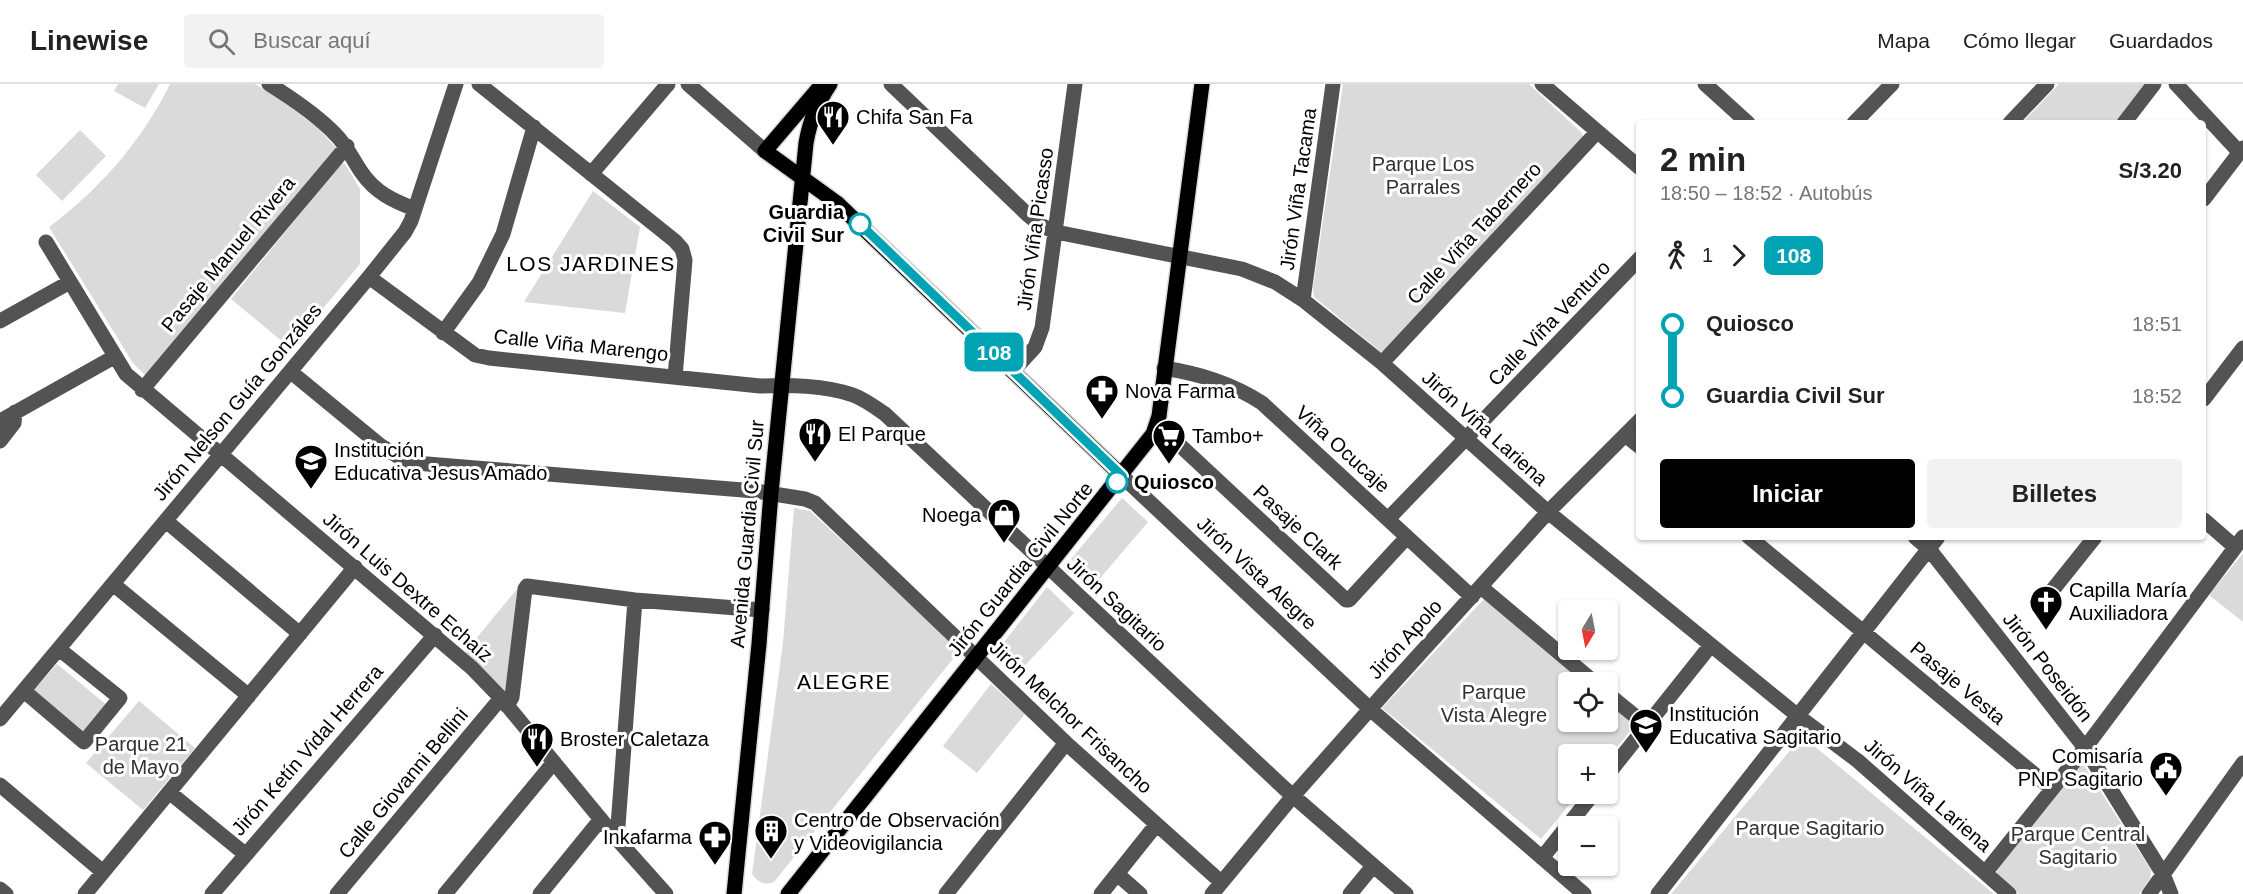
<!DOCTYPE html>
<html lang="es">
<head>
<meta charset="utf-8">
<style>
	body { margin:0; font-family:Arial,sans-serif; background:#f2f2f2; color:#222; height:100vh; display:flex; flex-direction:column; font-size:22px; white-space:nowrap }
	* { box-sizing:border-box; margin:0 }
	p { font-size:20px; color:#767676 }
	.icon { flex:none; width:33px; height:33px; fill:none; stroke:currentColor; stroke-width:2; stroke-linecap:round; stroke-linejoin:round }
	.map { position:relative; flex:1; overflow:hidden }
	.sheet { position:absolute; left:1636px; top:36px; width:570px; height:420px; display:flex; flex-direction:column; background:#fff; border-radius:6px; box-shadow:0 2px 4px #0004 }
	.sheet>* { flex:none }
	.badge { padding:0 12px; border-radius:9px; font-size:21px; line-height:39px }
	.needle { width:39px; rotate:190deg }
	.buttons { position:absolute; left:1558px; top:516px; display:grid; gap:12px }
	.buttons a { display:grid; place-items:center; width:60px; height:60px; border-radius:6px; background:#fff; box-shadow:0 2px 4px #0004; font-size:30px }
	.map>.badge { position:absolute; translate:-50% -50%; box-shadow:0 0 0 3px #fff }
	.legs { display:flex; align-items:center; gap:9px; height:66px; padding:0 24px; font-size:20px }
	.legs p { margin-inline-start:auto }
	.headline { display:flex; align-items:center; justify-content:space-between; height:102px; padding:0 24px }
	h1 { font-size:33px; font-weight:700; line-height:45px }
	.action { display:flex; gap:12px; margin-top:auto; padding:12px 24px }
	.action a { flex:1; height:69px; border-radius:6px; background:#000; color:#fff; font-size:24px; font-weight:700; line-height:69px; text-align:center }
	.action a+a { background:#f2f2f2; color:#222 }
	ul { padding:0 24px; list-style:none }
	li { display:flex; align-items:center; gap:21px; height:72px; font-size:22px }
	li i { display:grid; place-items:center; width:9px; height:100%; margin:0 8px; background:currentColor }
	li i::after { content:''; width:15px; height:15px; margin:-8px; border:4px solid; border-radius:50%; background:#fff }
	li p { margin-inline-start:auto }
	li:first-child i { background:linear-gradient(#0000 50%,currentColor 0) }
	li:last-child i { background:linear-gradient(currentColor 50%,#0000 0) }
	header { display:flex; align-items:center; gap:36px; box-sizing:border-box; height:84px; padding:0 30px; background:#fff; border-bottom:2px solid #e0e0e0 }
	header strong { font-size:28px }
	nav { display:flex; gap:33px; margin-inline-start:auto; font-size:21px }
	.search { width:420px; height:54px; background:#f2f2f2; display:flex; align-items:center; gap:15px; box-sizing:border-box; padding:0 21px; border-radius:6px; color:#767676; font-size:22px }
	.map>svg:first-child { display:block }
	.green { fill:#dadada }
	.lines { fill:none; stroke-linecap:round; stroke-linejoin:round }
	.major-casing { stroke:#dbdbdb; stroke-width:18 }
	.minor { stroke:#535353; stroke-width:15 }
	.major { stroke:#000; stroke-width:15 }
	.line-1-casing { stroke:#fff; stroke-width:14 }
	.line-1 { stroke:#00a3b4; stroke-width:9 }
	.stop-1-dot { fill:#fff; stroke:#00a3b4; stroke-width:3 }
	.labels { text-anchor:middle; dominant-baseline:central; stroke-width:6; stroke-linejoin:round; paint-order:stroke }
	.poi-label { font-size:20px; fill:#000; stroke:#fff; text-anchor:start }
	.park-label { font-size:20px; fill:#313131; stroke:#fff }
	.street-label { font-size:20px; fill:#000; stroke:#fff }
	.stop-label { font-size:20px; font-weight:bold; fill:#000; stroke:#fff; text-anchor:end }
	.neighbourhood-label { font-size:21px; letter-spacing:1.5px; fill:#000; stroke:#fff }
</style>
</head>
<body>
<header>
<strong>Linewise</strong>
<div class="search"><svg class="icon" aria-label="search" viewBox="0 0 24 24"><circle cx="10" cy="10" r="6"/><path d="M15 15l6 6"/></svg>Buscar aquí</div>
<nav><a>Mapa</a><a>Cómo llegar</a><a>Guardados</a></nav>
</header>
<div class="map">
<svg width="2243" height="810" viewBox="0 0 2243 810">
	<rect width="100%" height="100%" fill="#fff"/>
	<path class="green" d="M118 0H159L145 24 114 7Z
		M170 0H255L279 15 318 44 339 67 147 293 133 279 49 143C100 105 142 57 170 0Z
		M1343 0H1529L1581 48 1584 55 1386 266 1381 268 1314 213 1313 204Z
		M2059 0H2156L2124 39H2022Z
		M80 46 106 72 62 117 36 91Z
		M341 79 345 80 360 105V180L290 264 231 215Z
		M593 107 640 143 625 229 524 218Z
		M1122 414 1148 438 1096 499 1071 475Z
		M794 424 810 427 960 566 774 798C764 802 758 798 752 790L783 559Z
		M2243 469V538L2209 511Z
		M1047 503 1074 529 1018 589 997 567Z
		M517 505 510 614 465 568Z
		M1484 515 1587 598H1569V638H1608V616L1637 639 1608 674V670H1569V710H1578L1541 755 1382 624Z
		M57 580 108 622 85 649 34 606Z
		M991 600 1025 630 977 689 943 662Z
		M139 617 195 664 143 726 86 679Z
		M1802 652 1994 810H1671Z
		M2081 681 2085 683 2151 786 2150 795 2139 810H2019L1997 790V785Z"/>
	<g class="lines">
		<g class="major-casing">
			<path id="major" d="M818 5 765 67 837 119 1122 392
				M734 810 759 560 771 409 806 59C810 36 817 20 830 0
				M788 810 1153 350 1159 332 1202 0"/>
		</g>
		<path class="minor" d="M269 0C293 15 317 31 336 51 347 62 353 76 362 89 375 108 393 117 415 125
			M479 0 675 157 682 165 685 176 675 293
			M688 0 765 67
			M891 0 1028 131 1042 142 1056 148 1242 185 1275 198 1303 216 1382 279 1548 428 1798 632 1858 677 2009 810
			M1542 0 1640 84
			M1705 0 1748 39
			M2176 0 2240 69
			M1854 39 1892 0
			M2010 39 2047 0
			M2124 39 2154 0
			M591 90 668 0
			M2204 115 2243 64
			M46 158 126 290 472 584 501 614 617 755 666 810
			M369 193 475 271 489 274 760 302C790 301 824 301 853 311 864 315 875 323 885 330L1284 704 1406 810
			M1303 216 1333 0
			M0 237 70 198
			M443 249 479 199 503 150 534 43
			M1382 279 1597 48
			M1164 284C1200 290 1231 299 1262 319L1472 513
			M1014 286 1035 263 1042 244 1075 0
			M291 288 381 362 401 374 415 379 755 407 805 415 815 419 1066 659 1221 798
			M142 306 347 62
			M2204 315 2243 264
			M0 337 114 273
			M1157 340 1346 516H1349L1407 453
			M1625 351 1640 363
			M0 357 14 339 15 328
			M1122 392 1370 625 1584 810
			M1388 435 1640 174
			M2204 436 2235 463
			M166 437 300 550
			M1749 453 2052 705
			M1915 453 1929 465 2085 664 2163 790 2171 810
			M113 500 249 612
			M1481 503 1594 598
			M2051 508 2095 453
			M24 607 84 658 120 614 59 565
			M1608 610 1646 641
			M507 622 512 613 525 505 527 502 635 516 762 526
			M0 635 369 193 405 148 411 137 456 0
			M1608 690 1711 561
			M0 701 103 788
			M169 708 245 770
			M617 755 635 516
			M1542 774 1593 710
			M1985 789 2085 664 2243 453
			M1117 790 1140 810
			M0 805 6 810
			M85 810 355 483
			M212 810 435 551
			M337 810 501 614
			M445 810 554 678
			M540 810 601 735
			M946 810 1066 659
			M1101 810 1156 741
			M1212 810 1293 712 1386 607 1548 428 1640 336
			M1350 810 1373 782
			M1658 810 1938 453
			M2149 810 2243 679"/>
		<use href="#major" class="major"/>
	</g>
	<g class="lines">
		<g class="line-1-casing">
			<path id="line-1" d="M860 140 1122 392 1117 398"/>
		</g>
		<use href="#line-1" class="line-1"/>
	</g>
	<defs>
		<g id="restaurant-pin" transform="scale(1.725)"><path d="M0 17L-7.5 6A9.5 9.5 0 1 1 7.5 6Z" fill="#000" stroke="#fff"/><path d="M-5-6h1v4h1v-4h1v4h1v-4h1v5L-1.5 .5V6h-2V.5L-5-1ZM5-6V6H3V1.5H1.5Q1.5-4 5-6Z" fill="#fff"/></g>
		<g id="pharmacy-pin" transform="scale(1.725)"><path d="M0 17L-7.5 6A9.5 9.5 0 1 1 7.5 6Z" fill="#000" stroke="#fff"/><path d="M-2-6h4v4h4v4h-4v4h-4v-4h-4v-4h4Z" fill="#fff"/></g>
		<g id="supermarket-pin" transform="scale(1.725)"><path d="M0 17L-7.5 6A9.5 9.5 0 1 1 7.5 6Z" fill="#000" stroke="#fff"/><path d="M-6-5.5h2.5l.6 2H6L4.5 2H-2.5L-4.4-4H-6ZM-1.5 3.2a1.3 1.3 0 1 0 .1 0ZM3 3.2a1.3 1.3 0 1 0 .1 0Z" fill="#fff"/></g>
		<g id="school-pin" transform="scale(1.725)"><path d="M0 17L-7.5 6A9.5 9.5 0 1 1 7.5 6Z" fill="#000" stroke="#fff"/><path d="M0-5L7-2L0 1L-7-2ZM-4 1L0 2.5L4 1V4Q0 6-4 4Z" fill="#fff"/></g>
		<g id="shop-pin" transform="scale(1.725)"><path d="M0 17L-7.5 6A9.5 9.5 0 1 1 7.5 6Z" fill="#000" stroke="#fff"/><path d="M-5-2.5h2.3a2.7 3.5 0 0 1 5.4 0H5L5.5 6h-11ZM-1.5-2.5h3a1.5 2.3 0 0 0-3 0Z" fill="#fff"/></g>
		<g id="church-pin" transform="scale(1.725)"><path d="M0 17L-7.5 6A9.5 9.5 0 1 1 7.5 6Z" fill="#000" stroke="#fff"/><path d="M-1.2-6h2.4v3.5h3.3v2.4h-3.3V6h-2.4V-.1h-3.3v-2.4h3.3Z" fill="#fff"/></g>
		<g id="civic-pin" transform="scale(1.725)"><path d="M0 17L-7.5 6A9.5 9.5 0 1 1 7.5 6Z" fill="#000" stroke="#fff"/><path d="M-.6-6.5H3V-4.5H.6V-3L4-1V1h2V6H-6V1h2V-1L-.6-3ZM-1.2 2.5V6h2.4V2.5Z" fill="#fff"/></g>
		<g id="building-pin" transform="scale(1.725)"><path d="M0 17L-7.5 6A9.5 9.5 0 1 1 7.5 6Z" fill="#000" stroke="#fff"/><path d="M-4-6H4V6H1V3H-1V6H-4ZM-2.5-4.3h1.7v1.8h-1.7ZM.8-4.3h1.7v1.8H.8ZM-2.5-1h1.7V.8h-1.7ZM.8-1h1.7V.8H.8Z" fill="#fff"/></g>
	</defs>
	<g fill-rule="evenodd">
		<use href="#restaurant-pin" x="833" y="33"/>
		<use href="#pharmacy-pin" x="1102" y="307"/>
		<use href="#restaurant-pin" x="815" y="350"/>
		<use href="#supermarket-pin" x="1169" y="352"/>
		<use href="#school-pin" x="311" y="377"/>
		<use href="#shop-pin" x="1004" y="431"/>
		<use href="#church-pin" x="2046" y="518"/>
		<use href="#school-pin" x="1646" y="641"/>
		<use href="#restaurant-pin" x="537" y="655"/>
		<use href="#civic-pin" x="2166" y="684"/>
		<use href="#building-pin" x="771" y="747"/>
		<use href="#pharmacy-pin" x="715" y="753"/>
	</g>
	<g class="stop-1-dot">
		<circle cx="860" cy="140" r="10"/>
		<circle cx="1117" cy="398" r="10"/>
	</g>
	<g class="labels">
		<g class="poi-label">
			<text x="856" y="33">Chifa San Fa</text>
			<text x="1125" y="307">Nova Farma</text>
			<text x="838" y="350">El Parque</text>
			<text x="1192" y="352">Tambo+</text>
			<text x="334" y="366">Institución<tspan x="334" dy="23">Educativa Jesus Amado</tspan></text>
			<text x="981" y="431" text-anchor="end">Noega</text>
			<text x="2069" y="506">Capilla María<tspan x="2069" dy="23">Auxiliadora</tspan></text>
			<text x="1669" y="630">Institución<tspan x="1669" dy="23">Educativa Sagitario</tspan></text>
			<text x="560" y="655">Broster Caletaza</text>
			<text x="2143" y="672" text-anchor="end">Comisaría<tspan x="2143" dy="23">PNP Sagitario</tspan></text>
			<text x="794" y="736">Centro de Observación<tspan x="794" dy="23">y Videovigilancia</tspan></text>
			<text x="692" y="753" text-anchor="end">Inkafarma</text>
		</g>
		<g class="park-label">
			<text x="1423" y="80">Parque Los<tspan x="1423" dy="23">Parrales</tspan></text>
			<text x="1494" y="608">Parque<tspan x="1494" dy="23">Vista Alegre</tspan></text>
			<text x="141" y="660">Parque 21<tspan x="141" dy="23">de Mayo</tspan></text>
			<text x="1810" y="744">Parque Sagitario</text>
			<text x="2078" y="750">Parque Central<tspan x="2078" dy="23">Sagitario</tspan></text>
		</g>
		<g class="street-label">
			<text transform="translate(1298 105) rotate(-82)">Jirón Viña Tacama</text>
			<text transform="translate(1035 145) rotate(-82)">Jirón Viña Picasso</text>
			<text transform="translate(1474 149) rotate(-47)">Calle Viña Tabernero</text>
			<text transform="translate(228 170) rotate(-50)">Pasaje Manuel Rivera</text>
			<text transform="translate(1549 239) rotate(-46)">Calle Viña Venturo</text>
			<text transform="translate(581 261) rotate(6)">Calle Viña Marengo</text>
			<text transform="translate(237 318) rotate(-50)">Jirón Nelson Guía Gonzáles</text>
			<text transform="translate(1485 344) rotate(42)">Jirón Viña Lariena</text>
			<text transform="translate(1343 365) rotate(42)">Viña Ocucaje</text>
			<text transform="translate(1298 443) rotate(43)">Pasaje Clark</text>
			<text transform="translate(747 450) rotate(-85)">Avenida Guardia Civil Sur</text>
			<text transform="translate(1020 485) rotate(-51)">Jirón Guardia Civil Norte</text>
			<text transform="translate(1257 489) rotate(43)">Jirón Vista Alegre</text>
			<text transform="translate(408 503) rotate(41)">Jirón Luis Dextre Echaíz</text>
			<text transform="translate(1117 520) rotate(43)">Jirón Sagitario</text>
			<text transform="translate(1405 555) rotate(-48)">Jirón Apolo</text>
			<text transform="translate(2048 583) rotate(52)">Jirón Poseidón</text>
			<text transform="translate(1958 599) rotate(40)">Pasaje Vesta</text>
			<text transform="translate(1071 633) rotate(43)">Jirón Melchor Frisancho</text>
			<text transform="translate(307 666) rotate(-49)">Jirón Ketín Vidal Herrera</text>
			<text transform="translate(403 699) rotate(-50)">Calle Giovanni Bellini</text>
			<text transform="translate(1928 711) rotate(41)">Jirón Viña Lariena</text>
		</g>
		<g class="stop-label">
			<text x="844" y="128">Guardia<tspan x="844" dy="23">Civil Sur</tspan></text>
			<text x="1134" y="398" text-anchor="start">Quiosco</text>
		</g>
		<g class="neighbourhood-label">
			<text x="591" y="179">LOS JARDINES</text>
			<text x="844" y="597">ALEGRE</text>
		</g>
	</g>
</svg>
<div class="buttons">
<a><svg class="needle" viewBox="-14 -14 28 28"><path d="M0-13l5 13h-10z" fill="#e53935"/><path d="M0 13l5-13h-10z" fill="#767676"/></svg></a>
<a><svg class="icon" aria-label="locate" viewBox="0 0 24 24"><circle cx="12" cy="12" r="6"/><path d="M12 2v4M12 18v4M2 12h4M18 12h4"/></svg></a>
<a>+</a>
<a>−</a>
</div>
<b class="badge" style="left:994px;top:268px;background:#00a3b4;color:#fff">108</b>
<section class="sheet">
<div class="headline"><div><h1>2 min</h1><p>18:50 – 18:52 · Autobús</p></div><b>S/3.20</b></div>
<div class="legs"><svg class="icon" aria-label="walk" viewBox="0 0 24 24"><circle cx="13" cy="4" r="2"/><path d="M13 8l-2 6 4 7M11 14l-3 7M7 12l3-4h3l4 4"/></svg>1<svg class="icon" aria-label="forward" viewBox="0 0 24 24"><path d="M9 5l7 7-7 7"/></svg><b class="badge" style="background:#00a3b4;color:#fff">108</b></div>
<ul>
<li><i style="color:#00a3b4"></i><b>Quiosco</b><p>18:51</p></li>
<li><i style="color:#00a3b4"></i><b>Guardia Civil Sur</b><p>18:52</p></li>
</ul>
<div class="action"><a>Iniciar</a><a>Billetes</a></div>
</section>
</div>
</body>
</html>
